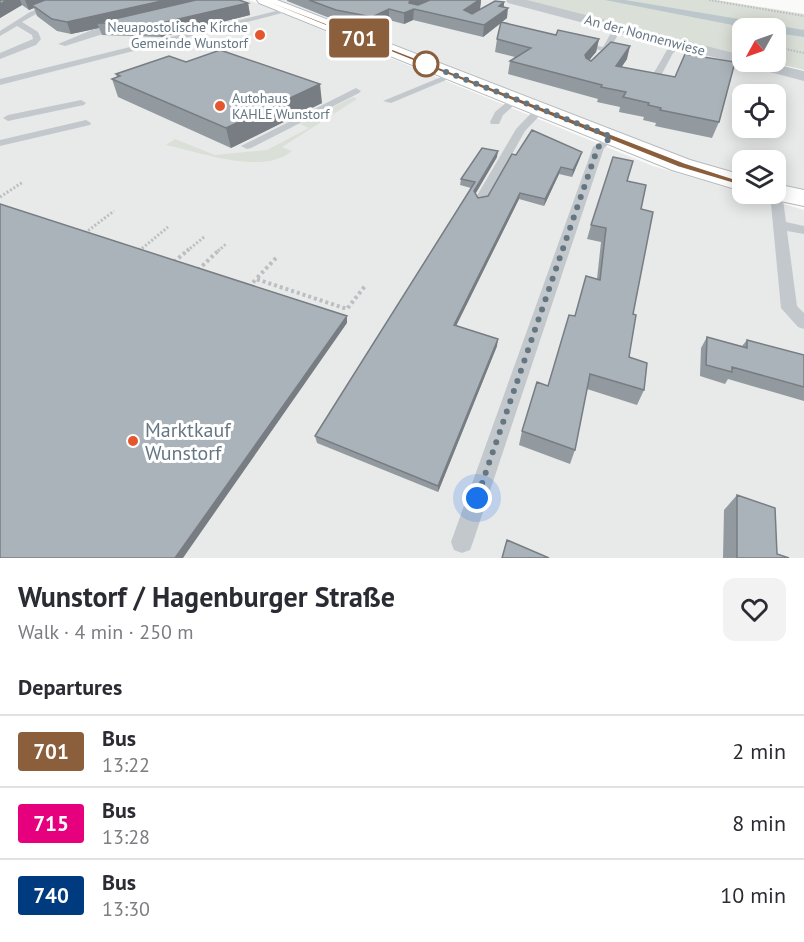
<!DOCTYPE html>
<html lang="en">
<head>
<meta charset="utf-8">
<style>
	body { margin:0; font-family:"PT Sans",sans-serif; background:#f2f2f3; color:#2b2b33; height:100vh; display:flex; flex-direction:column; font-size:22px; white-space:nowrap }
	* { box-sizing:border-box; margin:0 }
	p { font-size:20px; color:#7c7c81 }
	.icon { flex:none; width:33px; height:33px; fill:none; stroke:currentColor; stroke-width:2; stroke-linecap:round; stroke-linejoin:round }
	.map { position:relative; height:558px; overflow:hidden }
	.details { display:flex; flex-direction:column; background:#fff; flex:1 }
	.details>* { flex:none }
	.badge { padding:0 12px; border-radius:4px; font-size:21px; line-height:39px }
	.needle { width:39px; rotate:230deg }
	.tools { position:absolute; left:732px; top:18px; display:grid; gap:12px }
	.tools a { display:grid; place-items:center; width:54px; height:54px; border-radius:12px; background:#fff; box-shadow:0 3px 15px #0003; font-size:30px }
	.you { position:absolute; width:30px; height:30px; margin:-15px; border:4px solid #fff; border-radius:50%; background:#1a73e8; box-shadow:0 0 0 9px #1a73e833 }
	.map>.badge { position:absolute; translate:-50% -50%; box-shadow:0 0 0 3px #fff }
	h2 { padding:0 18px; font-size:22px; line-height:54px }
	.round { display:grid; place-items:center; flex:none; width:63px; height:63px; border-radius:12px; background:#f2f2f3 }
	.head { display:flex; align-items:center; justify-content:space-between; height:102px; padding:0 18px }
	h1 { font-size:28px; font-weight:600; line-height:45px }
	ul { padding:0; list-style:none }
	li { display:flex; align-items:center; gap:18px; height:72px; padding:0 18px; border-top:2px solid #e1e1e2 }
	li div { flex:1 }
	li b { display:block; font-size:22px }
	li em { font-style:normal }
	li .badge { min-width:66px; font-weight:700; text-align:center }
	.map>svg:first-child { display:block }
	.built { fill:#e8e9e9; fill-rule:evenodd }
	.green { fill:#dadfd7 }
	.water { fill:#bbc7cb }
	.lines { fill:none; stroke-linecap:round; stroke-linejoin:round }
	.primary-casing { stroke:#b5babe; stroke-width:2 }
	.path-far2 { stroke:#bbbfc2; stroke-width:2; stroke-dasharray:1.5 1.5; stroke-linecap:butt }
	.path-far1 { stroke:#bbbfc2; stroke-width:3; stroke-dasharray:2 2; stroke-linecap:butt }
	.path { stroke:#bbbfc2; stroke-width:4; stroke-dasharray:3 3; stroke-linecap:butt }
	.lane { fill:#c3c8cc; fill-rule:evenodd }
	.street { fill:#c3c8cc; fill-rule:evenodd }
	.primary { fill:#fff; fill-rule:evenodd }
	.wall { fill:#929a9f }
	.shaded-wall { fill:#777d82 }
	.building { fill:#aab3b9; stroke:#777d82; stroke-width:1.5 }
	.line { fill:#8b5e3c; stroke:#fff; stroke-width:1.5 }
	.walk { stroke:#657683; stroke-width:6; stroke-dasharray:0 10.8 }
	.poi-dot { fill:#e4572e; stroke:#fff; stroke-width:2 }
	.stop-dot { fill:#fff; stroke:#8b5e3c; stroke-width:3 }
	.labels { text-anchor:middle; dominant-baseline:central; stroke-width:6; stroke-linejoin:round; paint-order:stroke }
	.far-poi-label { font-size:14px; fill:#657683; stroke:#fff; text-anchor:end }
	.far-street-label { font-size:14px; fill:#657683; stroke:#fff }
	.near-poi-label { font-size:20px; fill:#657683; stroke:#fff; text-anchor:start }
</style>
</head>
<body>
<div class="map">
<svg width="804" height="558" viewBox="0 0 804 558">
	<rect width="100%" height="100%" fill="#fafaf8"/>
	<path class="built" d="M0 0H249L653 166 804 210V558H0Z
		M279 0H503L804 79V190L776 185V160H742V176L690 161ZM742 94H776V128H742Z"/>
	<path class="green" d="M522 0H716L804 14V70L771 62H776V28H742V55Z
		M353 97 357 99 282 147 292 151C263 176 200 152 166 145L175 139 215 155 267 150 309 128 300 124Z"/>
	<path class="water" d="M605 0H625L804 30V37L776 33V28H748Z"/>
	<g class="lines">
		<g class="primary-casing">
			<path id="primary" d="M257 0H277L690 160 742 175V191L672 170 259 3Z
				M776 184 804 190V206L766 198 763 194H776Z"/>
		</g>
		<path class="path-far2" d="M709 0 804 16
			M776 47 804 53"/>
		<path class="path-far1" d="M0 197 23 182
			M85 233 114 211
			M139 251 168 227
			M187 251 204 237
			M218 251 226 244"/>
		<path class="path" d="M139 251 141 249
			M276 258 256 279 347 309 365 286
			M174 262 189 249
			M198 270 220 249
			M249 287 256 279"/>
		<path class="lane" d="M59 0H71L43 10 22 22 38 32 41 39 36 45 0 59V53L33 39 32 35 17 26 0 36V31L30 12Z
			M288 8 290 11 0 85V79Z
			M119 24 122 28 65 46 58 44 92 30Z
			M615 26 622 28 608 52 573 44 577 42 603 47Z
			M679 42 686 44 673 53 656 85H650L648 83 667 50Z
			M451 73 458 75 391 103 383 101Z
			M356 88 361 91 359 93 251 148 247 149 241 146Z
			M513 97 521 99 503 115 499 124H491L490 122 495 112Z
			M81 100 86 103 84 105 8 121 3 118 8 115Z
			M537 107 546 109 525 131 485 202H477L475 199 516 129Z
			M86 120 91 123 90 125 0 146V140Z
			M612 134 617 137 604 148 473 542 470 550 462 553 454 550 451 542 593 147Z
			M776 188 782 192 786 222 804 226V234L787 231 797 306 804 313V329L798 327 781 308 770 194H776Z"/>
		<path class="street" d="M506 0H527L742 55V62H766L804 71V81L508 3Z"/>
		<use href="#primary" class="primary"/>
	</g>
	<path class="wall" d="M0 0H239L248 3 250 15 161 37 102 35 99 28 71 34 57 31 37 16 34 8 29 10 22 5 0 18Z
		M287 0H481L480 9 472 14 504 2V7L507 18 501 22 556 35 599 39 596 52 589 60 591 61 627 59 621 67 719 122 712 138 655 126 656 123 643 120 644 117 619 112 620 107 597 102 598 99 508 74 510 61 515 57 495 52 497 39 501 23 483 37 413 20 404 24 389 20 372 28 337 21 287 1Z
		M186 62 322 103 231 148 118 97 112 79 117 77 116 74Z
		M516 155 580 158 572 177 559 174 544 206 519 199 456 326 497 346 438 492 317 443 315 436 471 188 460 185 461 179 497 157 475 194 478 198 488 196Z
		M627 181 641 209 629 357 644 390 637 405 587 389 575 450 570 464 519 445 522 431 548 386 597 279 601 242 587 239 591 225Z
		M707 337 742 346 747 340 804 355V401L728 379 725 384 700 376 701 348Z
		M737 495 777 554 789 558H723L724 510Z"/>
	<path class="shaded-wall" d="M7 0H20L22 5 0 18V4Z
		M25 0H53L32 5 34 8 29 10Z
		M166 0H215L97 23 99 28 71 34 67 22Z
		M410 0H432L414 9 413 20 404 24V13Z
		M479 0H481L480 9 463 20 464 10Z
		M504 2 503 11 508 8 507 18 483 37 484 25 499 6Z
		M248 3 250 15 161 37 157 24Z
		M389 9V20L372 28V17Z
		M599 39 596 52 582 69 585 55Z
		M630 46 627 59 613 80 616 66Z
		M320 84 322 103 231 148 226 128Z
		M498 151 497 157 473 198 474 191Z
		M582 152 580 158 572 177 573 170Z
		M561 167 559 174 544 206 545 199Z
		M520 193 519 199 453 332 454 325Z
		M347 316V323L183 558H175Z
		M498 339 497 346 438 492V486Z"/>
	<path class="building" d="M0 0H7L0 4Z
		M45 0H166L67 22 52 19 32 5Z
		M196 0H239L248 3 157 24 97 23Z
		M309 0H410L409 3 418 5 430 0H479L464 10 472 14 495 1 504 2 499 6 508 8 484 25 414 9 404 13 389 9 372 17 336 10Z
		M501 22 556 35 558 30 599 39 585 55 586 58 591 61 611 42 630 46 616 66 675 77 685 54 735 62 719 122 660 110 661 108 648 105 649 103 623 97 626 92 601 87 602 85 510 61 531 48 497 39Z
		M220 50 320 84 226 128 112 79 120 76 116 74 169 56 186 62Z
		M532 130 582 152 573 170 561 167 545 199 520 193 454 325 498 339 438 486 315 436 475 182 461 179 482 148 498 151 474 191 478 198 488 196 512 154 516 155Z
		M613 157 633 161 627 181 646 185 641 209 653 212 633 314 636 315 629 357 647 363 644 390 590 374 575 450 522 431 537 382 548 386 569 315 575 316 586 276 600 280 606 228 591 225Z
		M0 204 347 316 175 558H0Z
		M707 337 747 348V340L804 355V387L732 367V372L706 365Z
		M737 495 775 508 777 554 789 558H737Z
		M507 540 549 558H502Z"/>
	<path class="line" d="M262 0H266L685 163 747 183 742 186 678 167Z"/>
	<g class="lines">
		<path class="walk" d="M426 64 612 137 598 147 477 498"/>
	</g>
	<g class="poi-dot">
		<circle cx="260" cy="35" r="6"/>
		<circle cx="220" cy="106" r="6"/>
		<circle cx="133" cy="441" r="6"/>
	</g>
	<circle class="stop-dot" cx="426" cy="64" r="12"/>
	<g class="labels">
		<g class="far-poi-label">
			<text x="248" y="27">Neuapostolische Kirche<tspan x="248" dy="16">Gemeinde Wunstorf</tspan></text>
			<text x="232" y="98" text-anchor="start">Autohaus<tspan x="232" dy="16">KAHLE Wunstorf</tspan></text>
		</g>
		<g class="far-street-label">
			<text transform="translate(645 35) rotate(15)">An der Nonnenwiese</text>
		</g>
		<g class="near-poi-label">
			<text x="145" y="430">Marktkauf<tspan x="145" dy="23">Wunstorf</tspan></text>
		</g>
	</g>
</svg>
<div class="tools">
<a><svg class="needle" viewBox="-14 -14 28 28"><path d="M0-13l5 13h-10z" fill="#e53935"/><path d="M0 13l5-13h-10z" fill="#7c7c81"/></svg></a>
<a><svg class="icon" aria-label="locate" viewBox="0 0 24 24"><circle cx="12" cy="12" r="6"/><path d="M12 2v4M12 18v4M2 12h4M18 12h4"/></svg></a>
<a><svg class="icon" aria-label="layers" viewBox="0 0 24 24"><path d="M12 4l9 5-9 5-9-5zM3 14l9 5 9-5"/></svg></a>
</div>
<div class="you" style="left:477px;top:498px"></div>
<b class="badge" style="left:359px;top:38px;background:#8b5e3c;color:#fff">701</b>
</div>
<section class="details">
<div class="head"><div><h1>Wunstorf / Hagenburger Straße</h1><p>Walk · 4 min · 250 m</p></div><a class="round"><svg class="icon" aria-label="heart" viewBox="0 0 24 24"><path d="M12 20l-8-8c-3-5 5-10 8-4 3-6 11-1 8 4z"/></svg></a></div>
<h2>Departures</h2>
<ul>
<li><span class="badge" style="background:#8b5e3c;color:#fff">701</span><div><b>Bus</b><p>13:22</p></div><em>2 min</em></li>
<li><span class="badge" style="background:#e6007e;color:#fff">715</span><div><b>Bus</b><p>13:28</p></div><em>8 min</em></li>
<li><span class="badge" style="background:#003b80;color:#fff">740</span><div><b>Bus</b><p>13:30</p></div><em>10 min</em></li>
</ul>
</section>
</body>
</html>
